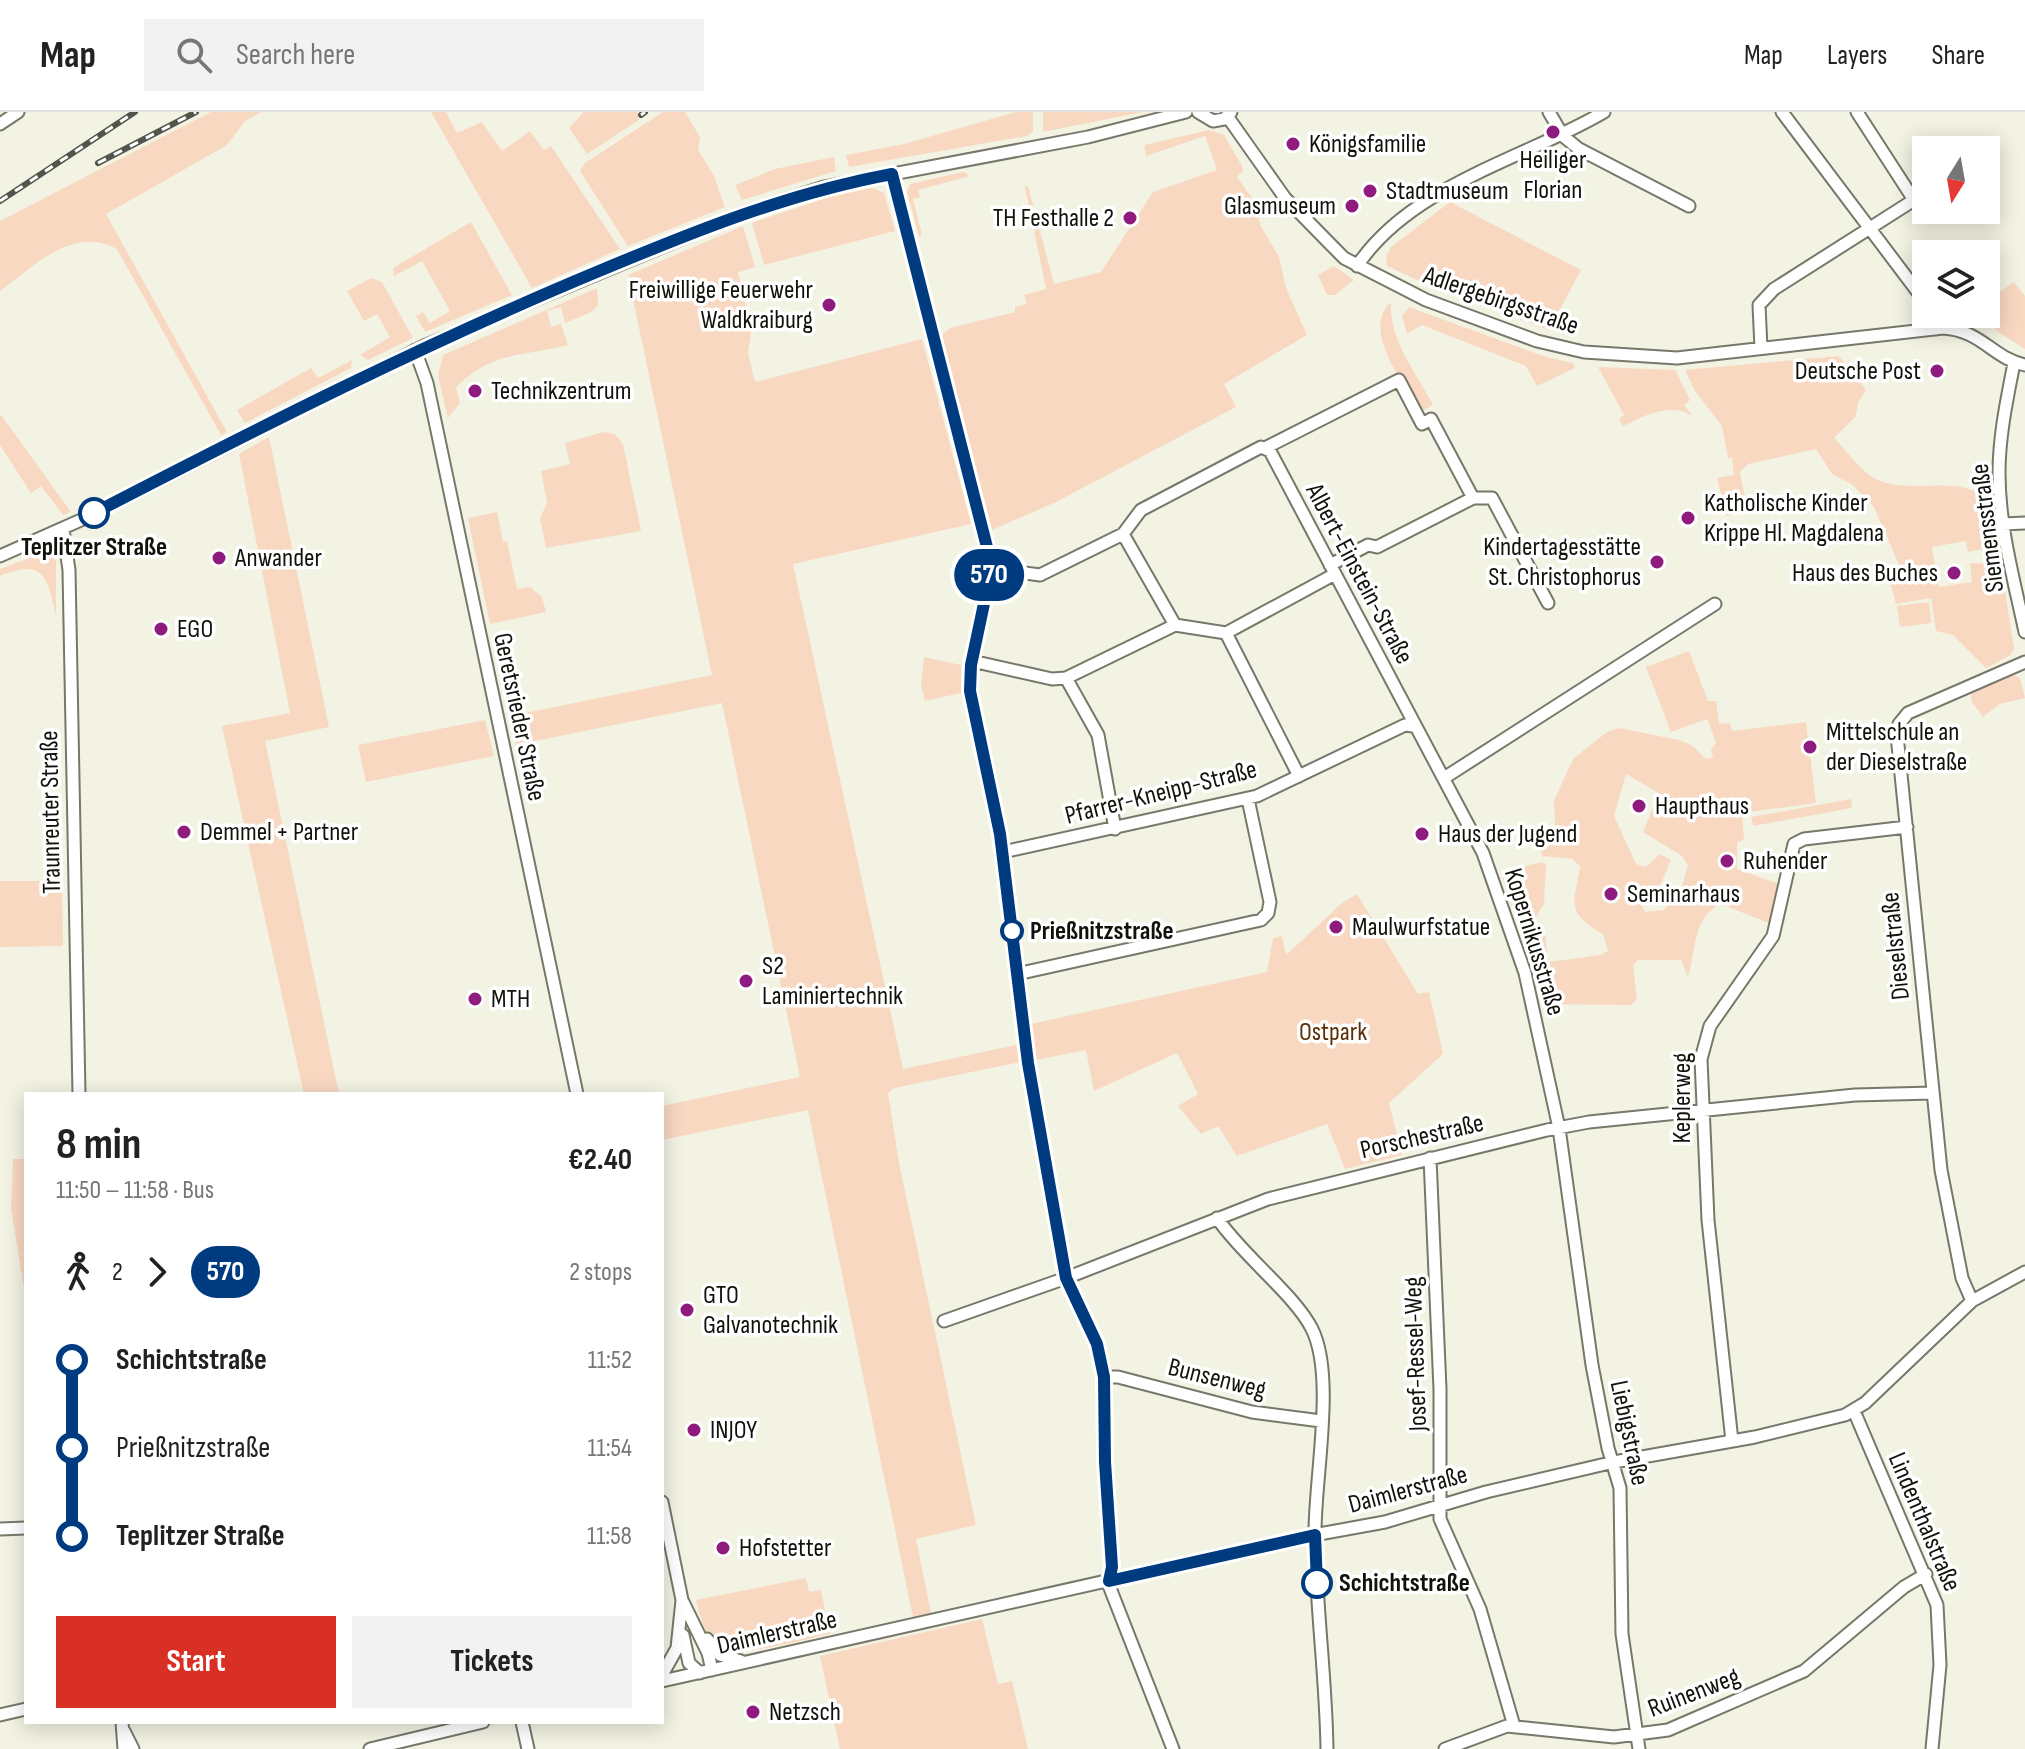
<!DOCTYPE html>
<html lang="en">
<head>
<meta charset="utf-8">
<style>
	body { margin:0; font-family:"Sofia Sans Condensed",sans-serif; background:#f2f2f2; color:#222; height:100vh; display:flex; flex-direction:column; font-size:30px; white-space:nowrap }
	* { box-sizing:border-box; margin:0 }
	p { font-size:26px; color:#767676 }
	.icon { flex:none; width:44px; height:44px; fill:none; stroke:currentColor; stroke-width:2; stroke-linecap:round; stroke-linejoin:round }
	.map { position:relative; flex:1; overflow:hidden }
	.side { position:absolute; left:24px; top:980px; width:640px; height:632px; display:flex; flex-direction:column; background:#fff; border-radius:0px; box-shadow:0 4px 20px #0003 }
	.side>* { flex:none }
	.badge { padding:0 16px; border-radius:26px; font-size:28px; line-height:52px }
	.needle { width:52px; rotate:191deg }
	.fabs { position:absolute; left:1912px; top:24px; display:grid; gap:16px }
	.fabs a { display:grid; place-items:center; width:88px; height:88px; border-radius:0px; background:#fff; box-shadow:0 4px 20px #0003; font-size:40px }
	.map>.badge { position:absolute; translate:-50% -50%; box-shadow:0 0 0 4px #fff }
	.legs { display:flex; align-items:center; gap:12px; height:88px; padding:0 32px; font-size:26px }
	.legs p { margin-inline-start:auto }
	.summary { display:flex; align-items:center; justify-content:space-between; height:136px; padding:0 32px }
	h1 { font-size:44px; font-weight:700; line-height:60px }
	.button { display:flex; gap:16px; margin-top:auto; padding:16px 32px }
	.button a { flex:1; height:92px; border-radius:0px; background:#d93025; color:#fff; font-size:32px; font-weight:700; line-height:92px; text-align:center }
	.button a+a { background:#f2f2f2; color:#222 }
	ul { padding:0 32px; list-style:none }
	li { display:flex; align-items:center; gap:28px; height:88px; font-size:30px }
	li i { display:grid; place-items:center; width:12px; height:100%; margin:0 10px; background:currentColor }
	li i::after { content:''; width:20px; height:20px; margin:-10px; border:6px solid; border-radius:50%; background:#fff }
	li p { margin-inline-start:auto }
	li:first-child i { background:linear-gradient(#0000 50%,currentColor 0) }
	li:last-child i { background:linear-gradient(currentColor 50%,#0000 0) }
	header { display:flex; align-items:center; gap:48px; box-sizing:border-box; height:112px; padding:0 40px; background:#fff; border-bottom:2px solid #e0e0e0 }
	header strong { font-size:38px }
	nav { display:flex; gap:44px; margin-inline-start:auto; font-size:28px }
	.search { width:560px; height:72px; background:#f2f2f2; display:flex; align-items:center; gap:20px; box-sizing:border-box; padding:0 28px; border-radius:0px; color:#767676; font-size:30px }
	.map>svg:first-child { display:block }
	.green { fill:#f9d8c2; fill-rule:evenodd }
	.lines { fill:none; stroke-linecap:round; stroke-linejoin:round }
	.minor-casing { stroke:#77776a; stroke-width:15 }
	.minor { stroke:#fff; stroke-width:11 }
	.rail-casing { stroke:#53544b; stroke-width:6 }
	.rail { stroke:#fff; stroke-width:3; stroke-dasharray:9; stroke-linecap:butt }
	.line-1-casing { stroke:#fff; stroke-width:18 }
	.line-1 { stroke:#003b80; stroke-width:12 }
	.poi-dot { fill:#8e1b7d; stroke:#fff; stroke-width:3 }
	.stop-1-dot { fill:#fff; stroke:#003b80; stroke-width:4 }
	.labels { text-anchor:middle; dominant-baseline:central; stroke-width:7; stroke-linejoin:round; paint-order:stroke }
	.poi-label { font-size:26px; fill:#12120d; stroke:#fff; text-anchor:start }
	.street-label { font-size:26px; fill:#12120d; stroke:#fff }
	.stop-label { font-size:26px; font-weight:bold; fill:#12120d; stroke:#fff; text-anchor:start }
	.park-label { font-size:26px; fill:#5d2f06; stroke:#fff }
</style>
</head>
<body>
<header>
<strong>Map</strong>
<div class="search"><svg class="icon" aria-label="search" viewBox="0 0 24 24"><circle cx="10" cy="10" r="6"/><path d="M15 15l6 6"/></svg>Search here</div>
<nav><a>Map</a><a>Layers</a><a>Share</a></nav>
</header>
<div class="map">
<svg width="2025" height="1637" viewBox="0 0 2025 1637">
	<rect width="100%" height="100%" fill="#f2f3e3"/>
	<path class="green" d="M211 0H261L245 9 227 33 106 102 227 320 221 323 117 137C73 113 35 154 0 179V109Z
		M431 0H446L457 21 482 10 502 39 530 19 544 38 551 34 620 137 532 176Z
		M584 0H637L639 8 587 42 569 16Z
		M663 0H685L700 25 698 38 714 64 725 95 628 134 580 59 585 51Z
		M1016 0H1033V19L1027 24 849 55 846 43 904 32Z
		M1043 0H1143L1043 20Z
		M1209 18 1224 23 1242 54 1243 59 1237 65 1256 92 1260 113 1279 145 1286 176 1307 223 1224 272 1236 295 1056 390 992 418 942 223 950 216 1015 200V195L1027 192 1024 183 1046 177 1025 75 1028 74 1054 172 1101 160 1153 80 1217 58 1205 24 1146 44 1144 33Z
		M834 45 836 59 742 88 735 73 775 57Z
		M963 60 970 64 918 78 920 85 913 87 922 123 919 124 907 80 910 72Z
		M872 76 884 81 895 119 764 153 752 111 829 85Z
		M1450 90 1581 158 1549 218 1432 175 1387 154 1386 145 1391 135Z
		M471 110 512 183 425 220 416 204 423 200 430 211 450 199 422 149 394 164 393 156Z
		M743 114 755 155 738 160 751 220 748 241 755 270 922 227 971 412 793 452 903 957 1016 933 1020 950 894 976 888 981 899 1051 976 1413 916 1427 931 1501 913 1505 808 998 662 1028V994L800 965 722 591 516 633 510 604 712 563 628 163Z
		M1334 154 1354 168 1335 183H1327L1318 163Z
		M371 166 382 170 413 226 368 248 360 243 390 225 377 202 364 209 347 179Z
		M2014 170 2025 184V237L1998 220 1983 202 1986 189Z
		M597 176 598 194 589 201 565 211 561 195 547 199 551 215 561 212 568 233C523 245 493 238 456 275L460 291 448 306 438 264 443 243Z
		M1391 190C1388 226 1417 262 1433 293L1420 300C1405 272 1360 218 1391 190Z
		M1409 195 1546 245 1573 251 1575 256 1537 274 1526 254 1422 213 1407 222 1402 204Z
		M1839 244 1866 278 1858 291 1856 304 1834 326C1846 338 1860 358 1874 366 1905 384 1955 362 1985 385L1990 435 1968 440 1966 429 1932 435 1939 475 1972 470 1970 451 1991 452 1996 469 2005 480 2014 536 2011 543 1986 556 1953 523 1936 519 1931 486 1896 492 1889 466 1903 462 1874 395 1853 373 1832 362 1816 337 1748 352 1740 360 1746 392 1742 399 1727 404 1717 366 1734 363 1732 346H1728L1722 314 1695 279 1685 258Z
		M352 248 351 256 245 311 237 298 311 256 318 266Z
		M1598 255 1675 258 1690 288 1684 293 1693 304C1669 290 1645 304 1623 314L1619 307 1624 303Z
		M0 304 1 303 71 400 63 403 41 374 31 381 0 333Z
		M603 320 615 322 623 332 641 419 546 436 540 406 547 391 541 359 570 352 565 331Z
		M269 325 329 615 265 629 339 982H304L222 614 290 601 239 342Z
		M497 400 503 430 507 429 517 477 530 475 542 485 546 500 490 512 468 406Z
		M43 441H50L56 449V503C47 464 43 446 0 464V457Z
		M1929 490 1931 511 1900 515 1897 494Z
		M1689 539 1708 589H1716L1719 612 1730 611 1732 619 1806 610 1816 691 1742 701 1744 728 1737 730V757L1779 772 1771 812 1721 792C1692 805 1696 840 1688 865L1681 848H1638L1633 853 1637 887 1631 893 1544 892 1501 761 1542 750 1546 753 1544 792 1531 813 1545 822 1548 850 1601 843 1608 839 1603 822C1565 801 1574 791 1580 755L1573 747 1542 744 1541 737 1556 730 1554 689 1567 660 1574 646 1607 620 1619 616 1679 628 1693 634 1706 647 1713 645 1711 638 1716 630 1707 607 1671 620 1646 555ZM1626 662 1659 681 1643 720 1682 744 1688 753 1682 774 1664 798 1645 800 1642 794 1656 783 1671 748 1660 742 1646 755 1636 752 1614 704Z
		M924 545 961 553V581L925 589 921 573Z
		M2011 562 2020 566 2025 586 2000 592 1983 605 1972 590 1970 579Z
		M485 608 494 644 366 670 358 633Z
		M1851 687 1852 696 1753 714 1751 705Z
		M0 769H62L63 834 0 835Z
		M1357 782 1418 882 1429 880 1443 942 1389 991 1402 1043 1345 1057 1327 1012 1237 1044 1218 1014 1201 1022 1178 994 1198 982 1177 941 1094 979 1086 938 1036 948 1031 912 1267 860 1273 826 1282 824 1286 843 1342 791Z
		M13 1047H26V1189L11 1096Z
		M806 1466 809 1480 821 1478 830 1522C804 1527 739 1548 718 1532 704 1522 700 1504 696 1488Z
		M982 1507 998 1572 1012 1569 1028 1637H840L820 1544Z"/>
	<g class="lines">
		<g class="minor-casing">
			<path id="minor" d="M1198 0 1213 9 1224 7 1231 0
				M1549 0 1563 24 1579 37 1689 94
				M1782 0 1926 191
				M1227 4 1285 86 1344 146 1426 188 1537 229 1584 240 1677 246 1943 216C1981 218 1994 247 2025 253
				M0 12 18 0
				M892 62 989 443V468L971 553 970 579 1000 722 1028 951 1066 1166 1097 1232 1104 1265 1105 1350 1112 1455 1110 1476 1173 1637
				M1357 154C1411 73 1524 47 1604 0
				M1934 202 1936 217
				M1761 236 1759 193 1774 177 1914 88 1857 0
				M415 238 427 271 577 982
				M2014 251C2007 287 1999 324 1999 361 1999 415 2014 468 2025 520
				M1265 336 1399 268 1422 312 1431 307 1473 386
				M2003 412 2025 411
				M63 417 69 458 79 982
				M1123 422 1175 513
				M0 444 90 404 424 234 744 101 824 75 1088 25 1186 0
				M1330 453 1368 433 1377 435 1473 386H1492L1548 491
				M989 456 1040 463 1123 422 1141 398 1261 335 1270 339 1483 741 1525 861 1559 1016 1592 1253 1608 1336 1620 1376 1622 1522 1639 1637
				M1226 521 1299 664
				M972 549 1052 567 1066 566 1175 513 1226 521 1335 462
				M1066 566 1098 623 1115 717
				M1444 666 1715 492
				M1003 740 1257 684 1405 613 1413 614
				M1017 862 1261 808 1268 801 1270 790 1248 687
				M1430 1046 1440 1277V1407L1480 1497 1514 1614
				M1217 1106C1242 1143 1295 1183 1312 1217 1336 1265 1314 1369 1315 1424 1316 1495 1326 1566 1327 1637
				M1972 1189 1962 1166 1941 1058 1897 623 1899 612 1908 601 2025 550
				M944 1209 1066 1166 1268 1087 1547 1018 1589 1010 1855 983 1933 981
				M1104 1265H1118L1252 1300 1321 1309
				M1854 1299 1937 1493 1940 1553 1932 1637
				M1732 1329 1708 1108 1701 947 1710 914 1773 824 1794 732 1804 727 1907 715
				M662 1390 682 1488 708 1541 712 1558
				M0 1417 26 1416
				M683 1523 689 1551 700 1561
				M707 1527 720 1543 741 1549
				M662 1563 677 1536 682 1488
				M662 1569 1297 1426 1385 1410 1486 1380 1614 1350 1755 1325 1845 1303 1865 1291 1972 1189 2025 1160
				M0 1603 26 1597
				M122 1610 124 1637
				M522 1610 528 1637
				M124 1619 133 1637
				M370 1637 483 1610
				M1445 1637 1507 1614 1614 1625 1668 1618 1804 1559 1904 1475 1926 1462"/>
		</g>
		<use href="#minor" class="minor"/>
		<g class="rail-casing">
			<path id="rail" d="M641 3 645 0
				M98 51 196 0
				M0 89 135 0"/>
		</g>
		<use href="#rail" class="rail"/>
	</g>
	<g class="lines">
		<g class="line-1-casing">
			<path id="line-1" d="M94 401C260 315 426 231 599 159 695 119 789 81 892 62L989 443V468L971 553 970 579 1000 722 1028 951 1066 1166 1097 1232 1104 1265 1105 1350 1112 1455 1109 1469 1315 1423 1317 1471"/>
		</g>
		<use href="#line-1" class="line-1"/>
	</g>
	<g class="poi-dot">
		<circle cx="1553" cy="20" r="8"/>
		<circle cx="1293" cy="32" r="8"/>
		<circle cx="1370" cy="79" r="8"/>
		<circle cx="1352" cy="94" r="8"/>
		<circle cx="1130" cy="106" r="8"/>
		<circle cx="829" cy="193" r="8"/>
		<circle cx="1937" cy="259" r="8"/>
		<circle cx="475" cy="279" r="8"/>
		<circle cx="1688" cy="406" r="8"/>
		<circle cx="219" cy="446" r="8"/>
		<circle cx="1657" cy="450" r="8"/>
		<circle cx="1954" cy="461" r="8"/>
		<circle cx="161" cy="517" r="8"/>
		<circle cx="1810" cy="635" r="8"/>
		<circle cx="1639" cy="694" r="8"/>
		<circle cx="184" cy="720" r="8"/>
		<circle cx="1422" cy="722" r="8"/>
		<circle cx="1727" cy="749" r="8"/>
		<circle cx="1611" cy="782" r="8"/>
		<circle cx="1336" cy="815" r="8"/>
		<circle cx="746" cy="869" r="8"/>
		<circle cx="475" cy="887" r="8"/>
		<circle cx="687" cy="1198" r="8"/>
		<circle cx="694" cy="1318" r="8"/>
		<circle cx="723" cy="1436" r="8"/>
		<circle cx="753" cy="1600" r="8"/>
	</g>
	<g class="stop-1-dot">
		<circle cx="94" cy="401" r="14"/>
		<circle cx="1012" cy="819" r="10"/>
		<circle cx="1317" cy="1471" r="14"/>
	</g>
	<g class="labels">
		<g class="poi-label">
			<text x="1309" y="32">Königsfamilie</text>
			<text x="1553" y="48" text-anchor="middle">Heiliger<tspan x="1553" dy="30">Florian</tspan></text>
			<text x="1386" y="79">Stadtmuseum</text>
			<text x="1336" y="94" text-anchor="end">Glasmuseum</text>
			<text x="1114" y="106" text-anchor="end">TH Festhalle 2</text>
			<text x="813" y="178" text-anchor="end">Freiwillige Feuerwehr<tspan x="813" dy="30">Waldkraiburg</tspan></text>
			<text x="1921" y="259" text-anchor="end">Deutsche Post</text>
			<text x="491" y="279">Technikzentrum</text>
			<text x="1704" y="391">Katholische Kinder<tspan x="1704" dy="30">Krippe Hl. Magdalena</tspan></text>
			<text x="1641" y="435" text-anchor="end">Kindertagesstätte<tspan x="1641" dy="30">St. Christophorus</tspan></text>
			<text x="235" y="446">Anwander</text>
			<text x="1938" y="461" text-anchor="end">Haus des Buches</text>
			<text x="177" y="517">EGO</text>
			<text x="1826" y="620">Mittelschule an<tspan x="1826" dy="30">der Dieselstraße</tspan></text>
			<text x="1655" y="694">Haupthaus</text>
			<text x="200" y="720">Demmel + Partner</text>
			<text x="1438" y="722">Haus der Jugend</text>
			<text x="1743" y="749">Ruhender</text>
			<text x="1627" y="782">Seminarhaus</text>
			<text x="1352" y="815">Maulwurfstatue</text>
			<text x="762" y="854">S2<tspan x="762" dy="30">Laminiertechnik</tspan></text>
			<text x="491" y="887">MTH</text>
			<text x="703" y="1183">GTO<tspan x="703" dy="30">Galvanotechnik</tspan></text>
			<text x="710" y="1318">INJOY</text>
			<text x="739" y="1436">Hofstetter</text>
			<text x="769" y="1600">Netzsch</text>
		</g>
		<g class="street-label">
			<text transform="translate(1501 189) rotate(19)">Adlergebirgsstraße</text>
			<text transform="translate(1988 416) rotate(-97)">Siemensstraße</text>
			<text transform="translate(1359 462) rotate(62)">Albert-Einstein-Straße</text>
			<text transform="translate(519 605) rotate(78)">Geretsrieder Straße</text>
			<text transform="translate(1161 681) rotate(-14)">Pfarrer-Kneipp-Straße</text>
			<text transform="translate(51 700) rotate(-91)">Traunreuter Straße</text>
			<text transform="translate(1534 830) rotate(73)">Kopernikusstraße</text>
			<text transform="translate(1896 834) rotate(-96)">Dieselstraße</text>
			<text transform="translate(1682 986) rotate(-90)">Keplerweg</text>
			<text transform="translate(1422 1025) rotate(-13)">Porschestraße</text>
			<text transform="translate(1416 1242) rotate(-92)">Josef-Ressel-Weg</text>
			<text transform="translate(1217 1267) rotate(14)">Bunsenweg</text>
			<text transform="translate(1629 1321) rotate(78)">Liebigstraße</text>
			<text transform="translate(1408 1378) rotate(-15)">Daimlerstraße</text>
			<text transform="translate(1924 1410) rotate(67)">Lindenthalstraße</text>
			<text transform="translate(777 1521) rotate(-13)">Daimlerstraße</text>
			<text transform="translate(1694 1581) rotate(-21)">Ruinenweg</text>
		</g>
		<g class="stop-label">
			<text x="94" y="435" text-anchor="middle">Teplitzer Straße</text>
			<text x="1030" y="819">Prießnitzstraße</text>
			<text x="1339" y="1471">Schichtstraße</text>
		</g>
		<g class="park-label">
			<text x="1333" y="920">Ostpark</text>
		</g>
	</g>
</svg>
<div class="fabs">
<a><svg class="needle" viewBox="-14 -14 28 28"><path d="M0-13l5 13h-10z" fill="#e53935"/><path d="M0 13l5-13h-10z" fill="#767676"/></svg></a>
<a><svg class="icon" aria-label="layers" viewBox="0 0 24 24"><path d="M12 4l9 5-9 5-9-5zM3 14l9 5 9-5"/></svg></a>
</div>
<b class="badge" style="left:989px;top:463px;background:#003b80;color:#fff">570</b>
<section class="side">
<div class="summary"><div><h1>8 min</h1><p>11:50 – 11:58 · Bus</p></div><b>€2.40</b></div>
<div class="legs"><svg class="icon" aria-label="walk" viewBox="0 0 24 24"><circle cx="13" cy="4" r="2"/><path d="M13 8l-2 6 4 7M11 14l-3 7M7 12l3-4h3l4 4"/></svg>2<svg class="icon" aria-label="forward" viewBox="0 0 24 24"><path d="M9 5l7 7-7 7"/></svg><b class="badge" style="background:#003b80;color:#fff">570</b><p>2 stops</p></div>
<ul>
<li><i style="color:#003b80"></i><b>Schichtstraße</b><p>11:52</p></li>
<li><i style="color:#003b80"></i><span>Prießnitzstraße</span><p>11:54</p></li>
<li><i style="color:#003b80"></i><b>Teplitzer Straße</b><p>11:58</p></li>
</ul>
<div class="button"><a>Start</a><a>Tickets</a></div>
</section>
</div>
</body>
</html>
